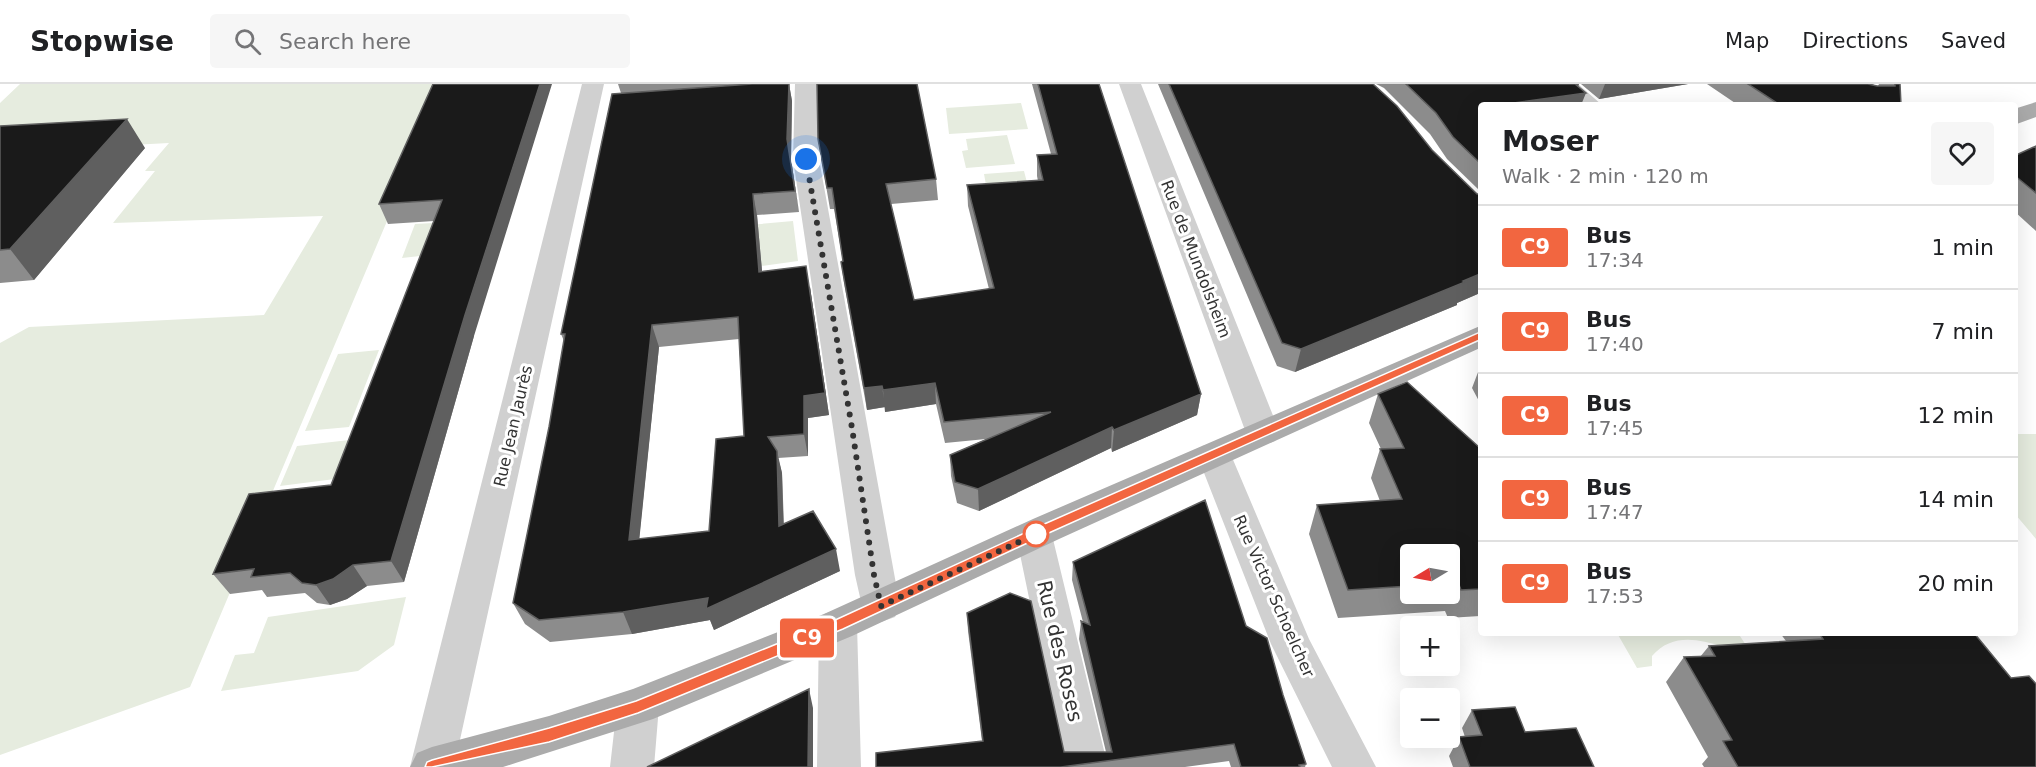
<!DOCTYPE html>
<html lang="en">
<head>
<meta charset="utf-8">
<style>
	body { margin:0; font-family:"DejaVu Sans",sans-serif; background:#f6f6f6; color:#202124; height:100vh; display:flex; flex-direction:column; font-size:22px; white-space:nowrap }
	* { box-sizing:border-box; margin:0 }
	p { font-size:20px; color:#757577 }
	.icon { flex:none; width:33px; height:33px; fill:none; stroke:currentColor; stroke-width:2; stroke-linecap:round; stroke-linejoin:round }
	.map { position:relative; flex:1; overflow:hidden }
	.sheet { position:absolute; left:1478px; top:18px; width:540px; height:534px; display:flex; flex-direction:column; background:#fff; border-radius:6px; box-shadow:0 6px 24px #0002 }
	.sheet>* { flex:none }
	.badge { padding:0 12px; border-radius:4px; font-size:21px; line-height:39px }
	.needle { width:39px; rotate:260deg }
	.controls { position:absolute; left:1400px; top:460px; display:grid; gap:12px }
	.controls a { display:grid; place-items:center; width:60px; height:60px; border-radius:6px; background:#fff; box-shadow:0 6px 24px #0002; font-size:30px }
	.you { position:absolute; width:30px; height:30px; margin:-15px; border:4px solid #fff; border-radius:50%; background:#1a73e8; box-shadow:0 0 0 9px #1a73e833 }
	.map>.badge { position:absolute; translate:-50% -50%; box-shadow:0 0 0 3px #fff }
	.round { display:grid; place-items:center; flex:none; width:63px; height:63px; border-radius:6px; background:#f6f6f6 }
	.summary { display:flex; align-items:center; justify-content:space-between; height:102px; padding:0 24px }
	h1 { font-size:28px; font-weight:700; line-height:45px }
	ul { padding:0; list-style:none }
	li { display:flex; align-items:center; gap:18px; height:84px; padding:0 24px; border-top:2px solid #e0e0e0 }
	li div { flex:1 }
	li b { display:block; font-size:22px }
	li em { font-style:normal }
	li .badge { min-width:66px; font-weight:700; text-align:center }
	header { display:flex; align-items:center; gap:36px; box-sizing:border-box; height:84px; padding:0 30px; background:#fff; border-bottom:2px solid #e0e0e0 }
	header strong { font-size:28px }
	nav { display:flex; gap:33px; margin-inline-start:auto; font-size:21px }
	.search { width:420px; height:54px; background:#f6f6f6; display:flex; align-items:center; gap:15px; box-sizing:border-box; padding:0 21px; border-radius:6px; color:#757577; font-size:22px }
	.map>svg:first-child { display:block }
	.green { fill:#e6ecdf }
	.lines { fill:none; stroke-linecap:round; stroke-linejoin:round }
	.minor { fill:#d0d0d0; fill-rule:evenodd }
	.major { fill:#ababab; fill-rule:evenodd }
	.wall { fill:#8c8c8c; fill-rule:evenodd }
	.shaded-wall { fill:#5f5f5f }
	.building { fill:#1a1a1a; stroke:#5f5f5f; stroke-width:1.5; fill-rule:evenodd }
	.line { fill:#f26640; stroke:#fff; stroke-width:1.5 }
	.walk { stroke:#333; stroke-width:6; stroke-dasharray:0 10.8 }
	.stop-dot { fill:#fff; stroke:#f26640; stroke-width:3 }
	.labels { text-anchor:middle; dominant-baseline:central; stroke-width:6; stroke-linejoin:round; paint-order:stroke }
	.street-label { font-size:16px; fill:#333; stroke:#fff }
	.near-street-label { font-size:20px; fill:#333; stroke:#fff }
</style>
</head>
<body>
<header>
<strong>Stopwise</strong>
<div class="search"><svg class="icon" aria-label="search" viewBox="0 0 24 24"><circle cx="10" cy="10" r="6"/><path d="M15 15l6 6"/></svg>Search here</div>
<nav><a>Map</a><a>Directions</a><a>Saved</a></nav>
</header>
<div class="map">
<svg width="2036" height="683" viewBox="0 0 2036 683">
	<rect width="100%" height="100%" fill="#fff"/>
	<path class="green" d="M20 0H445L190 603 0 671V259L29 243 264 231 323 132 113 139 155 87H145L169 59 0 68V19Z
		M1021 19 1028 45 949 50 946 24Z
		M1007 51 1015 80 966 84 962 67 968 66 966 55Z
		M1024 87 1031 114 989 117 984 90Z
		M793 137 798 177 739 185 738 142Z
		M451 138 438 170 402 174 415 140Z
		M379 266 349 343 305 347 338 270Z
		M2015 350H2036V455L2015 430Z
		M358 355 335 395 280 402 297 362Z
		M406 513 394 561 358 587 221 607 235 571 254 569 268 533Z
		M1617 549H1738L1755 575C1722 563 1679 540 1652 572V582L1637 584Z"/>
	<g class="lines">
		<path class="minor" d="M582 0H604L454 683H410Z
			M795 0H817L819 75 900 522 895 533 881 538 867 533 862 522 855 491 793 75Z
			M1119 0H1141L1280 349 1275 357 1263 361 1251 357 1246 349Z
			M1553 0H1578L1602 21H1576Z
			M1214 359 1226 362 1231 371 1309 555 1376 683H1332L1271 560 1197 371 1202 362Z
			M1034 437 1047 441 1052 451 1108 683H1064L1016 451 1021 441Z
			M838 525 852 530 857 541 861 683H817L819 541 824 530Z
			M638 604 653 609 659 622 654 683H610L617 622 623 609Z"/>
		<path class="major" d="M2036 18V33L2014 41V25Z
			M1480 242V264L1059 455 852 552 653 635 503 683H410L417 669 432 663 549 632 633 605 824 530 1033 435Z"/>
	</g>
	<path class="wall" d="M433 0 474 252 404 498 367 502 347 515 330 521 317 519 305 509 267 513 262 506 230 510 213 490 331 401 434 137 388 140 379 120Z
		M618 0H793H789L792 17 791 75 799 128 757 131 762 187 810 203 829 331 808 334V372L778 374 782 389 784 440 840 487 714 546 710 536 632 550 550 558 525 540 513 519 549 343 564 257 561 250 621 9ZM739 255 744 352 709 447 639 455 659 263Z
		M1032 0H1099L1201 310 1197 331 1112 368 1111 364 979 427 957 419 951 392 950 371 986 355 945 359 936 320 885 328V323L867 326 844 199 841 178H843L834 125H830L818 55 936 95 938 116 891 120 914 216 989 205 968 122 967 101 1038 97 1037 92V71L1051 70Z
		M1158 0H1373L1432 66 1477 110H1480V209L1457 219V221L1295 288 1277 282Z
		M1376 0H1579L1578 3 1480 21V107L1447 75 1430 50 1384 4Z
		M1581 0H1688L1599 15Z
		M1707 0H1874L1873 1 1878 2 1879 0H1900L1901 21H1738Z
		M0 42 145 64 34 196 0 199Z
		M2036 62V147L2014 127V72Z
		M1480 283V319L1472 304Z
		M1378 310 1480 364V532L1448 534 1445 527 1338 534 1309 450 1317 421 1380 417 1371 394 1380 365H1381L1369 339ZM1410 471H1449V510H1410Z
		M1073 478 1246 542 1283 611 1306 680 1305 683H1231L1229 677 1185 683H876L982 657 968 547 967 529 1064 668H1106L1079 555 1081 537 1083 538 1072 496Z
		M1780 549H1974L2036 683H1704L1702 680 1708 673 1666 598 1684 573H1700L1709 562 1786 557Z
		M1472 626 1525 648 1594 683H1453L1449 672 1459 653H1465L1462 644Z"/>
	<path class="shaded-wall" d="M540 0H552L474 252 404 498 391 477 465 231Z
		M789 0 792 17 791 75 799 128 787 55Z
		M1575 0H1579L1575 10 1586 9 1581 21H1514V19Z
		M1605 0H1688L1599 15Z
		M127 35 145 64 34 196 10 165Z
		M753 110 757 131 764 209 759 188Z
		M1480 190V209L1457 219V221L1295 288 1301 265Z
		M810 203 829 331 808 334V372L804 350V312Z
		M652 241 659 263 637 478 629 456Z
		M935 299 936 320 885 328 883 306Z
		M882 302 885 323 867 326 864 304Z
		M1201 310 1197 331 1112 368 1114 346Z
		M1112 343 1111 364 979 427 978 405Z
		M777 367 782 389 784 463 779 442Z
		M836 465 840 487 714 546 710 536 632 550 623 528 708 514Z
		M353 481 367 502 347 515 330 521 316 501Z
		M809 605 813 624V683H808Z"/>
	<path class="building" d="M433 0H540L465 231 391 477 353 481 333 495 316 501 302 499 290 489 251 493 254 485 213 490 249 410 331 401 442 116 379 120Z
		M752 0H789L787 55 795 107 753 110 759 188 806 182 825 309 804 312V350L768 353 777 367 779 442 813 427 836 465 706 525 708 514 623 528 539 536 513 519 549 343 565 250H561L612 10ZM738 233 744 352 716 355 709 447 629 456 652 241Z
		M817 0H917L936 95 886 100 914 216 994 204 967 101 1043 96 1037 71 1057 70 1038 0H1099L1201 310 1114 346 1112 343 978 405 955 398 950 371 1051 328 944 338 935 299 883 306 882 302 864 304 841 178 843 177 832 104H827L818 55Z
		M1169 0H1373L1397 22 1432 66 1477 110H1480V190L1463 197 1465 198 1301 265 1282 259Z
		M1406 0H1575L1586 9 1514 19 1517 21H1480V79L1453 53 1436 29Z
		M1748 0H1868L1877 2H1895V0H1900L1901 21H1780Z
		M127 35 10 165 0 166V42Z
		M2036 62V109L2014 91V72Z
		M1407 298 1480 364V505L1461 506 1458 498 1449 499V471H1410V502L1348 506 1317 421 1402 415 1380 365 1404 364 1378 310Z
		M1205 416 1246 542 1267 554 1283 611 1306 680 1299 681 1300 683H1241L1234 660 1061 683H876V669L983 657 967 529 1010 509 1031 517 1064 668H1112L1081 537 1090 541 1073 478Z
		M1819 549H1974L2011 594 2029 592 2036 600V683H1738L1723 657 1732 656 1684 573 1715 572 1709 562 1823 555Z
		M809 605 808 683H647Z
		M1515 623 1525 648 1576 644 1594 683H1470L1459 653 1482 651 1472 626Z"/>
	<path class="line" d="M1480 248 1486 252 1484 254 1051 448 843 545 638 629 549 658 432 683H425L427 678 432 676 549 644 636 617 833 537 1042 441Z"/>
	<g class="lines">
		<path class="walk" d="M806 75 852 344 874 491 881 522 1036 450"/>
	</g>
	<circle class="stop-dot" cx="1036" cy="450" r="12"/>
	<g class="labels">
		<g class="street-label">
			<text transform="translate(1196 175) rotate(69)">Rue de Mundolsheim</text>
			<text transform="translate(513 342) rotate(-77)">Rue Jean Jaurès</text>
			<text transform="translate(1274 512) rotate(66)">Rue Victor Schoelcher</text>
		</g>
		<g class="near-street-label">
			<text transform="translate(1060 567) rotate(77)">Rue des Roses</text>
		</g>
	</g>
</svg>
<div class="controls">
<a><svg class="needle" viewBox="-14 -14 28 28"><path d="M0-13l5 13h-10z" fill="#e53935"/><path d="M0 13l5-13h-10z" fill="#757577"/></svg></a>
<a>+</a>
<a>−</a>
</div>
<div class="you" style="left:806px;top:75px"></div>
<b class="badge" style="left:807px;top:554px;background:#f26640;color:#fff">C9</b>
<section class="sheet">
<div class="summary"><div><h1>Moser</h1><p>Walk · 2 min · 120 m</p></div><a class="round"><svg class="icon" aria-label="heart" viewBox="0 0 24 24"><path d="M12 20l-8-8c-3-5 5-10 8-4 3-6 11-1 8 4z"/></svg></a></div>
<ul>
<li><span class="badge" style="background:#f26640;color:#fff">C9</span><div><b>Bus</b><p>17:34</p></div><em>1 min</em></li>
<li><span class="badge" style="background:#f26640;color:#fff">C9</span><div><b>Bus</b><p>17:40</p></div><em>7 min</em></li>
<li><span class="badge" style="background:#f26640;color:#fff">C9</span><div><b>Bus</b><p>17:45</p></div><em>12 min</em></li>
<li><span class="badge" style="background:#f26640;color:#fff">C9</span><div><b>Bus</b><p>17:47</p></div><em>14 min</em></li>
<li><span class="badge" style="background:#f26640;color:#fff">C9</span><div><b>Bus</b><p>17:53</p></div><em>20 min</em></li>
</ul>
</section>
</div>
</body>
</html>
